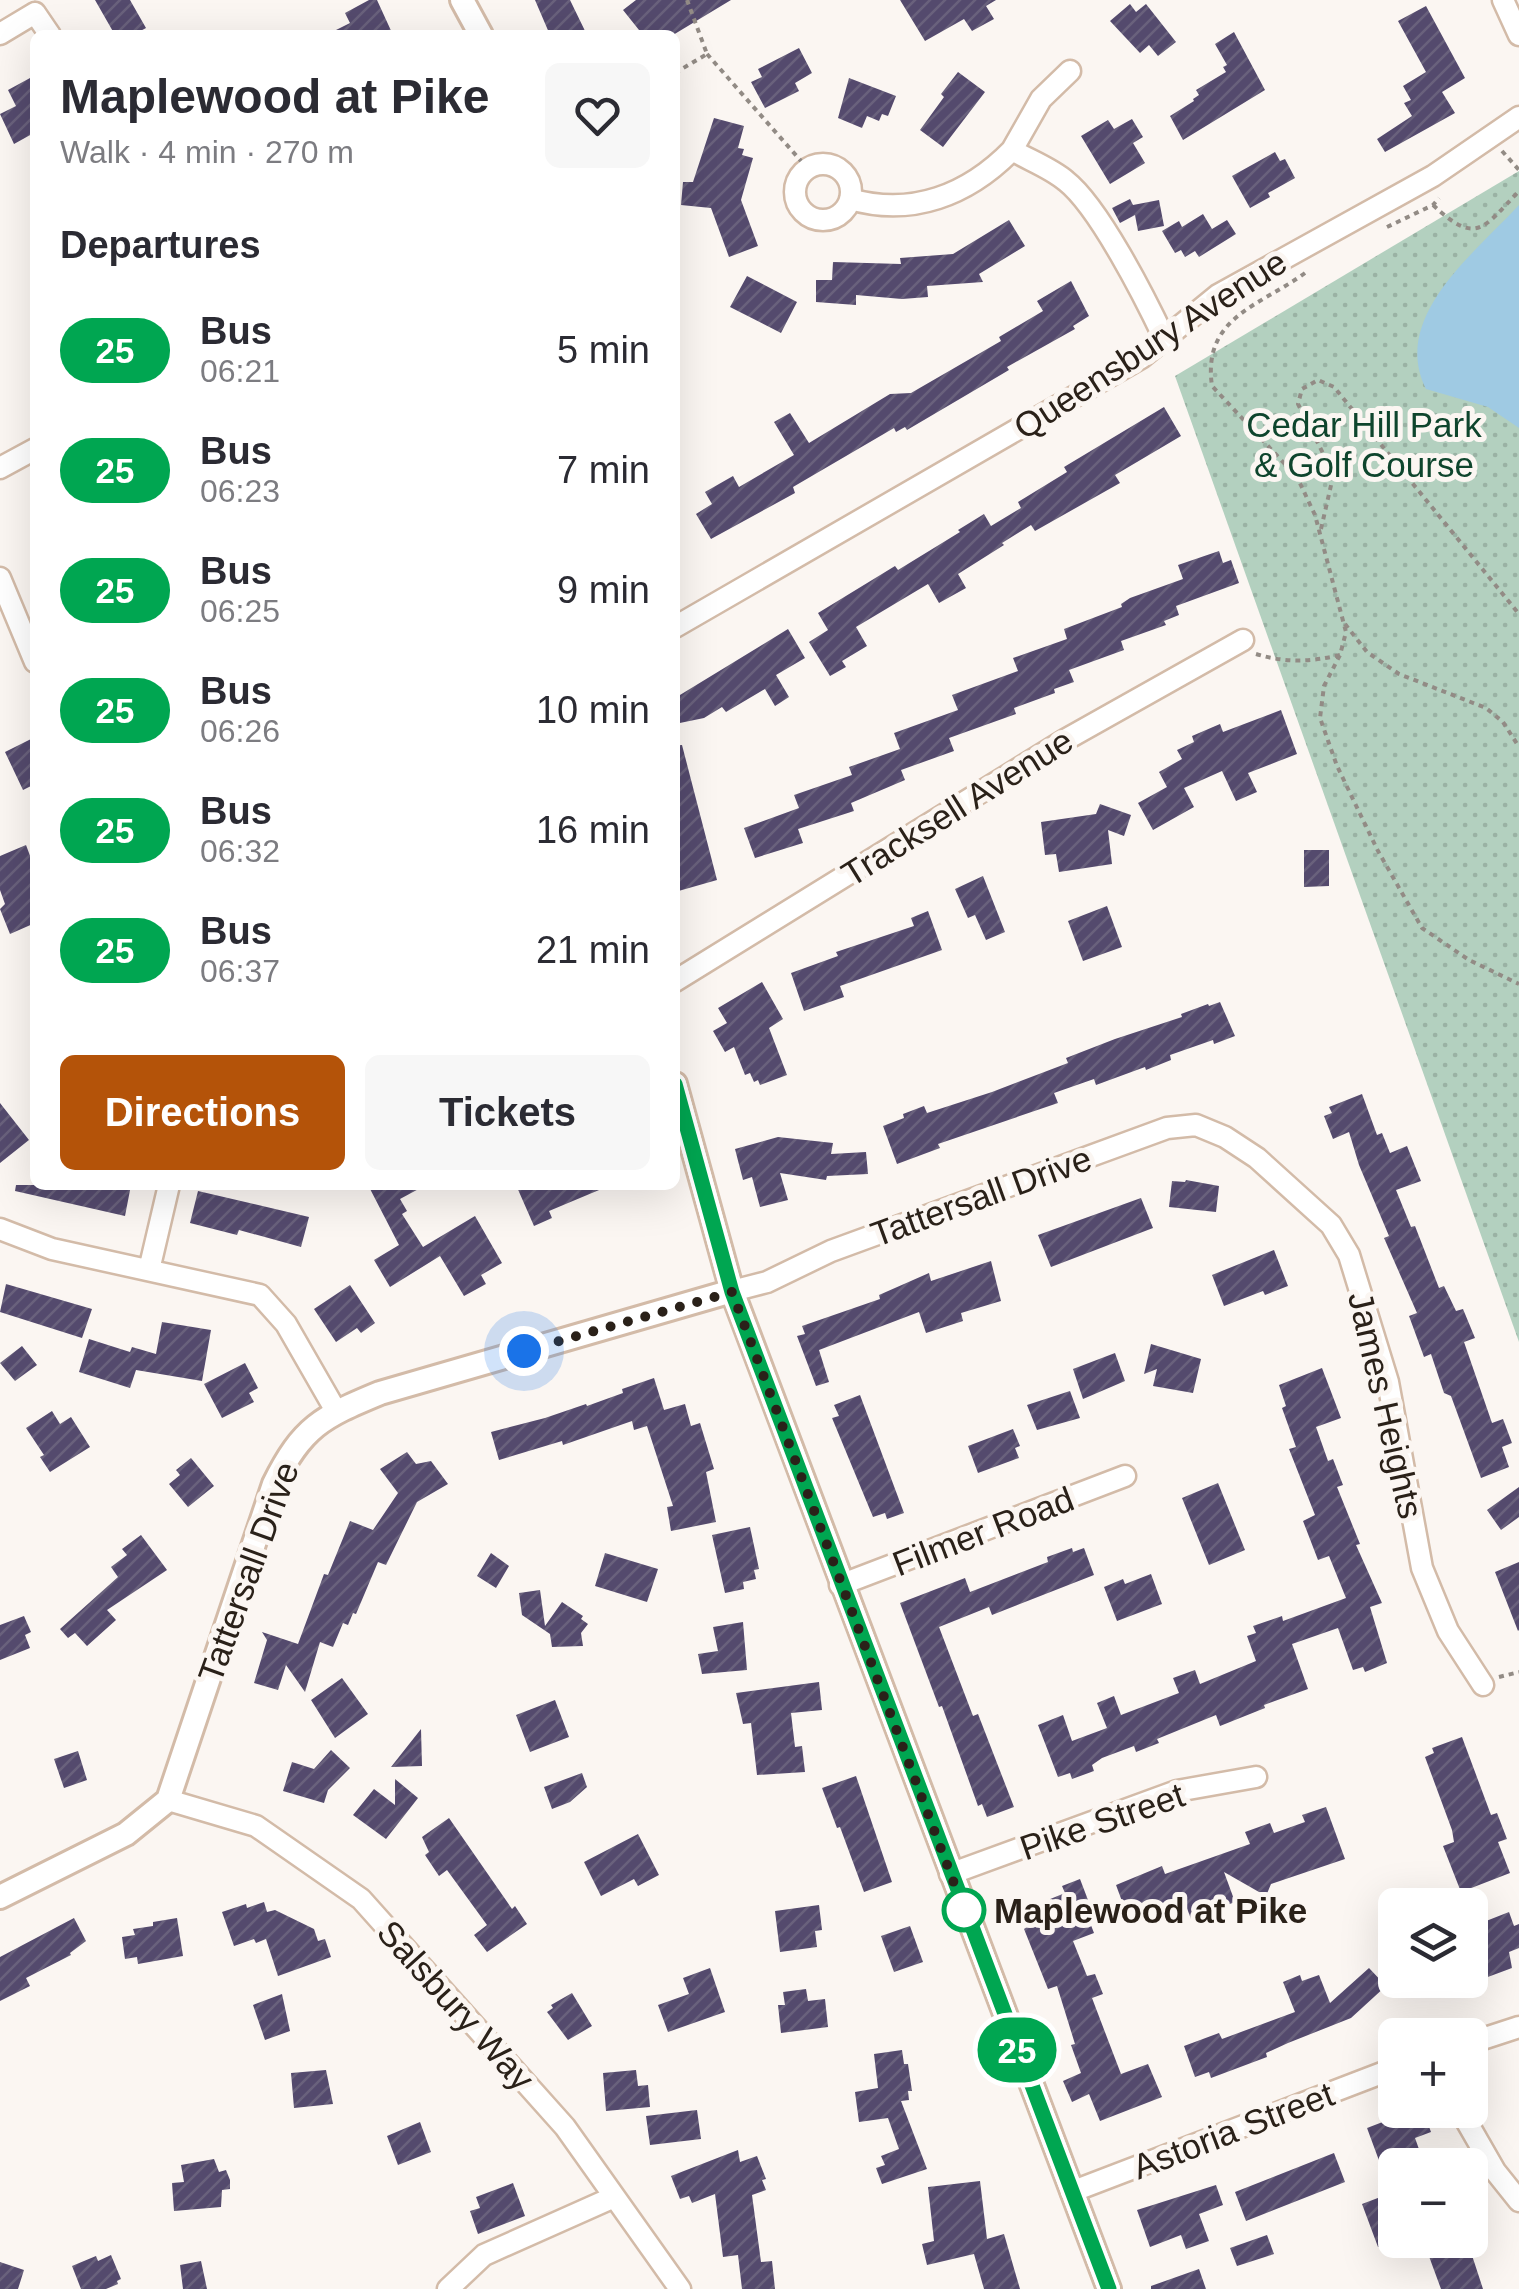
<!DOCTYPE html>
<html lang="en">
<head>
<meta charset="utf-8">
<style>
	body { margin:0; font-family:Helvetica,sans-serif; background:#f7f7f7; color:#2b2b33; height:100vh; display:flex; flex-direction:column; font-size:38px; white-space:nowrap }
	* { box-sizing:border-box; margin:0 }
	p { font-size:32px; color:#7c7c81 }
	.icon { flex:none; width:55px; height:55px; fill:none; stroke:currentColor; stroke-width:2; stroke-linecap:round; stroke-linejoin:round }
	.map { position:relative; flex:1; overflow:hidden }
	.sheet { position:absolute; left:30px; top:30px; width:650px; height:1160px; display:flex; flex-direction:column; background:#fff; border-radius:15px; box-shadow:0 10px 40px #0002 }
	.sheet>* { flex:none }
	.badge { padding:0 20px; border-radius:32px; font-size:35px; line-height:65px }
	.fabs { position:absolute; left:1378px; top:1888px; display:grid; gap:20px }
	.fabs a { display:grid; place-items:center; width:110px; height:110px; border-radius:15px; background:#fff; box-shadow:0 10px 40px #0002; font-size:50px }
	.you { position:absolute; width:50px; height:50px; margin:-25px; border:8px solid #fff; border-radius:50%; background:#1a73e8; box-shadow:0 0 0 15px #1a73e833 }
	.map>.badge { position:absolute; translate:-50% -50%; box-shadow:0 0 0 5px #fff }
	h2 { padding:0 30px; font-size:38px; line-height:90px }
	.round { display:grid; place-items:center; flex:none; width:105px; height:105px; border-radius:15px; background:#f7f7f7 }
	.head { display:flex; align-items:center; justify-content:space-between; height:170px; padding:0 30px }
	h1 { font-size:48px; font-weight:700; line-height:75px }
	.primary-button { display:flex; gap:20px; margin-top:auto; padding:20px 30px }
	.primary-button a { flex:1; height:115px; border-radius:15px; background:#b45309; color:#fff; font-size:40px; font-weight:700; line-height:115px; text-align:center }
	.primary-button a+a { background:#f7f7f7; color:#2b2b33 }
	ul { padding:0; list-style:none }
	li { display:flex; align-items:center; gap:30px; height:120px; padding:0 30px }
	li div { flex:1 }
	li b { display:block; font-size:38px }
	li em { font-style:normal }
	li .badge { min-width:110px; font-weight:700; text-align:center }
	.map>svg:first-child { display:block }
	.grass { fill:url(#grass-dots) }
	.water { fill:#9fcae3 }
	.building { fill:url(#building-hatch) }
	.lines { fill:none; stroke-linecap:round; stroke-linejoin:round }
	.minor-casing { stroke:#d3bba8; stroke-width:25 }
	.tertiary-casing { stroke:#d3bba8; stroke-width:28 }
	.path { stroke:#928b85; stroke-width:4; stroke-dasharray:5 5; stroke-linecap:butt }
	.minor { stroke:#fff; stroke-width:20 }
	.tertiary { stroke:#fff; stroke-width:22 }
	.line-casing { stroke:#fff; stroke-width:22 }
	.line { stroke:#00a651; stroke-width:15 }
	.walk { stroke:#2a2119; stroke-width:10; stroke-dasharray:0 18 }
	.stop-dot { fill:#fff; stroke:#00a651; stroke-width:5 }
	.labels { text-anchor:middle; dominant-baseline:central; stroke-width:10; stroke-linejoin:round; paint-order:stroke }
	.street-label { font-size:35px; fill:#2a2119; stroke:#fbf6f2 }
	.park-label { font-size:35px; fill:#0e452d; stroke:#fbf6f2 }
	.stop-label { font-size:35px; font-weight:bold; fill:#2a2119; stroke:#fbf6f2; text-anchor:start }
</style>
</head>
<body>
<div class="map">
<svg width="1519" height="2289" viewBox="0 0 1519 2289">
	<defs>
		<pattern id="grass-dots" width="8" height="8" patternUnits="userSpaceOnUse" patternTransform="scale(2.5)"><rect width="8" height="8" fill="#b3d0bf"/><path d="M2 2h.1M6 6h.1" fill="none" stroke="#9ab2a4" stroke-width="1.8" stroke-linecap="round"/></pattern>
		<pattern id="building-hatch" width="6" height="6" patternUnits="userSpaceOnUse" patternTransform="scale(2.5)"><rect width="6" height="6" fill="#544a6d"/><path d="M-1 1l2-2M0 6l6-6M5 7l2-2" fill="none" stroke="#69617c"/></pattern>
	</defs>
	<rect width="100%" height="100%" fill="#fbf6f2"/>
	<path class="grass" d="M1519 171V1342L1175 376Z"/>
	<path class="water" d="M1519 205V428L1488 407 1426 389C1390 317 1475 253 1519 205Z"/>
	<path class="building" d="M95 0H130L146 28 133 35H115Z
		M369 0H377L393 35H326L350 23 345 13Z
		M535 0H570L587 35H550Z
		M636 0H731L673 35H643L623 10Z
		M900 0H996L986 6 994 19 972 31 964 19 925 41Z
		M1130 4 1136 12 1146 4 1176 42 1158 56 1149 45 1140 53 1110 21Z
		M1426 6 1465 78 1442 92 1455 113 1385 152 1377 139 1412 116 1404 103 1411 100 1403 86 1426 72 1398 21Z
		M1234 32 1265 90 1183 140 1170 116 1194 101 1193 99 1199 95 1196 90 1226 72 1223 67 1227 65 1215 44Z
		M799 48 812 73 795 83 799 91 765 108 751 82 762 77 758 69Z
		M958 72 985 92 943 147 920 130 944 97 941 94Z
		M30 78 35 87V140L32 134 14 144 0 114 16 106 8 90Z
		M849 78 896 96 888 116 882 114 879 121 867 116 862 128 838 118Z
		M714 118 744 126 738 148 744 149 742 155 753 158 741 200 758 246 729 257 711 208 681 205 683 182H693Z
		M1132 119 1143 137 1133 143 1145 163 1110 184 1081 136 1108 120 1114 129Z
		M1275 152 1280 161 1285 159 1295 178 1268 193 1270 197 1250 208 1232 176Z
		M1130 199 1133 205 1159 200 1164 226 1138 231 1135 215 1120 223 1112 208Z
		M1203 214 1212 229 1227 220 1236 234 1199 257 1195 251 1185 257 1181 250 1175 253 1162 231 1179 221 1182 227Z
		M1009 220 1025 246 979 274 983 282 927 286 928 297 902 299 856 295V305L816 302V280H832L833 262 901 264 900 258 953 254Z
		M747 276 797 302 781 333 730 307Z
		M1071 281 1089 316 1073 326 1075 329 1007 367 1009 370 907 430 905 427 896 432 894 428 793 487 795 493 711 539 696 514 712 504 705 492 733 476 739 487 794 455 774 422 790 413 809 443 890 394 911 393 1001 341 999 337 1043 311 1037 301Z
		M1164 407 1181 436 1115 475 1120 483 1035 531 1031 525 1002 543 1004 545 958 574 966 588 939 603 928 584 856 627 867 646 842 661 846 667 830 676 809 642 828 630 818 613 895 566 898 570 960 532 958 530 984 514 991 526 1021 508 1018 502 1067 472 1064 467Z
		M1219 551 1223 563 1231 560 1239 583 1176 606 1179 615 1164 621 1166 625 1121 641 1124 650 1069 670 1074 682 1054 689 1055 693 1014 708 1016 714 949 738 954 751 901 770 905 780 851 803 854 811 798 829 803 843 755 858 744 828 799 808 794 795 852 775 849 767 900 749 894 733 958 710 952 695 1018 671 1013 658 1067 639 1064 629 1122 607 1121 604 1130 598 1183 579 1178 565Z
		M788 629 805 658 776 675 789 697 775 706 765 689 726 712 722 707 704 718 675 724V698Z
		M1281 710 1297 754 1248 773 1257 792 1236 801 1222 771 1184 788 1194 807 1153 830 1138 803 1167 787 1159 772 1182 759 1177 750 1194 742 1192 736 1220 724 1223 732Z
		M35 737V784L23 790 5 752Z
		M675 745H682L717 880 675 892Z
		M1100 804 1131 815 1124 836 1108 830 1112 864 1059 872 1056 854 1045 855 1041 822 1096 814Z
		M26 845 35 869V923L10 934 0 909 5 904 0 890V856Z
		M1304 850H1329V886L1304 887Z
		M983 876 1005 932 986 940 975 915 968 918 955 889Z
		M1107 906 1122 947 1083 961 1068 921Z
		M928 911 942 950 840 986 844 997 804 1011 791 973 838 956 836 952 914 926 911 918Z
		M762 982 783 1019 769 1028 787 1075 760 1085 758 1080 754 1082 750 1073 745 1075 734 1047 725 1052 713 1031 727 1023 718 1008Z
		M1220 1002 1235 1036 1214 1044 1213 1040 1170 1055 1171 1060 1146 1070 1145 1067 1096 1085 1094 1079 1054 1093 1058 1103 938 1144 940 1148 897 1164 883 1126 904 1118 903 1114 924 1106 927 1113 992 1092 1068 1063 1066 1058 1115 1039 1182 1017 1181 1014 1208 1004 1209 1006Z
		M1362 1094 1377 1135 1382 1133 1390 1153 1407 1146 1421 1181 1396 1190 1411 1227 1415 1226 1439 1288 1444 1286 1456 1311 1463 1309 1475 1338 1464 1342 1492 1423 1503 1419 1512 1443 1502 1447 1509 1467 1481 1478 1451 1396 1444 1393 1431 1354 1424 1357 1409 1316 1417 1313 1384 1238 1389 1236 1359 1165 1349 1132 1333 1139 1324 1116 1332 1113 1329 1107Z
		M0 1103 29 1140 0 1163Z
		M778 1137 833 1143 831 1154 866 1152 868 1174 827 1176 826 1180 780 1173 788 1200 760 1207 752 1177 743 1180 735 1149Z
		M1186 1180 1219 1186 1216 1212 1169 1207 1172 1181 1185 1182Z
		M16 1185H131L125 1216 15 1191Z
		M368 1185H426L400 1199 407 1211 402 1214 423 1247 475 1216 502 1263 481 1275 486 1284 464 1296 440 1256 390 1287 374 1260 399 1245Z
		M516 1185H611L549 1211 552 1218 534 1226Z
		M198 1191 309 1217 301 1247 239 1230 237 1235 190 1223Z
		M1141 1198 1153 1228 1051 1267 1038 1235Z
		M1274 1250 1288 1286 1265 1295 1263 1291 1224 1306 1212 1275Z
		M991 1261 1001 1301 961 1313 963 1321 926 1333 919 1312 819 1350 829 1382 816 1386 797 1336 805 1334 802 1326 880 1299 879 1295 929 1273 931 1281Z
		M6 1284 92 1309 82 1338 0 1312Z
		M350 1285 375 1323 361 1333 357 1328 336 1342 314 1309Z
		M162 1322 211 1330 202 1381 136 1370 130 1388 79 1372 89 1339 130 1352 132 1347 156 1354Z
		M1151 1344 1201 1359 1193 1393 1153 1386 1157 1369 1144 1374Z
		M22 1346 37 1365 15 1381 0 1363Z
		M1115 1353 1125 1381 1083 1399 1073 1369Z
		M245 1363 258 1388 249 1393 254 1402 222 1418 204 1384Z
		M1322 1368 1341 1418 1316 1427 1328 1461 1333 1459 1343 1485 1337 1487 1360 1544 1356 1545 1382 1603 1370 1607 1387 1663 1365 1672 1363 1667 1353 1670 1338 1628 1292 1644 1308 1689 1264 1705 1265 1708 1220 1726 1216 1715 1157 1739 1159 1743 1136 1752 1134 1746 1102 1758 1092 1765 1094 1771 1072 1779 1070 1773 1058 1777 1038 1725 1063 1715 1072 1741 1107 1728 1097 1703 1114 1696 1121 1715 1179 1693 1173 1678 1195 1670 1200 1684 1256 1661 1247 1636 1256 1633 1253 1626 1282 1616 1283 1621 1346 1598 1329 1556 1318 1560 1303 1521 1315 1515 1289 1449 1296 1447 1282 1408 1286 1406 1279 1385Z
		M654 1378 664 1410 685 1404 691 1426 700 1423 714 1469 706 1472 716 1522 671 1531 667 1507 673 1506 647 1426 634 1430 632 1421 563 1445 562 1441 499 1460 491 1432 545 1418 586 1404 587 1406 623 1393 622 1389Z
		M1070 1391 1080 1418 1037 1430 1027 1405Z
		M860 1395 904 1513 887 1519 885 1513 873 1517 832 1418 839 1416 834 1405Z
		M52 1411 60 1424 71 1417 90 1447 50 1472 40 1457 44 1455 26 1428Z
		M1013 1429 1020 1446 1015 1448 1019 1458 978 1473 968 1446Z
		M407 1452 416 1464 431 1461 448 1484 417 1502 386 1565 378 1562 356 1614 353 1613 348 1625 343 1623 333 1647 320 1642 305 1692 286 1665 278 1690 254 1683 267 1640 262 1632 298 1644 324 1574 328 1575 350 1521 373 1530 398 1493 380 1469Z
		M191 1458 214 1486 188 1507 169 1484 180 1475 176 1470Z
		M1218 1483 1245 1550 1209 1565 1182 1498Z
		M1519 1487V1517L1501 1530 1487 1510Z
		M750 1527 759 1569 754 1570 756 1579 743 1582 744 1589 725 1593 712 1535Z
		M141 1535 167 1570 107 1610 116 1620 87 1646 75 1633 68 1638 60 1629 118 1577 111 1567 127 1555 122 1549Z
		M1072 1548 1073 1552 1084 1548 1094 1575 992 1615 989 1607 939 1627 973 1716 978 1714 1014 1807 987 1817 982 1804 978 1806 942 1706 939 1707 900 1603 965 1578 970 1592 1048 1562 1047 1557Z
		M491 1553 509 1566 496 1588 477 1576Z
		M605 1553 658 1569 647 1602 595 1586Z
		M1519 1562V1630L1518 1631 1495 1572Z
		M1151 1574 1162 1604 1117 1621 1104 1587 1123 1579 1125 1584Z
		M540 1590 545 1626 562 1602 583 1616 581 1619 588 1624 581 1633 583 1646 552 1647 550 1634 522 1615 519 1593Z
		M24 1616 31 1632 25 1635 30 1648 0 1660V1625Z
		M743 1622 747 1670 702 1674 698 1654 718 1651 713 1627Z
		M342 1678 368 1714 335 1738 311 1700Z
		M819 1682 822 1710 791 1713 795 1747 802 1746 805 1772 757 1775 751 1723 743 1724 736 1693Z
		M555 1700 569 1737 530 1752 516 1715Z
		M421 1729 422 1766 391 1767Z
		M1462 1737 1491 1815 1497 1813 1507 1839 1498 1842 1510 1873 1461 1892 1443 1846 1454 1842 1452 1830 1425 1757 1434 1753 1432 1748Z
		M331 1750 350 1768 328 1790 324 1803 283 1791 292 1762 314 1769Z
		M78 1751 87 1780 64 1788 54 1759Z
		M582 1773 587 1787 570 1802 552 1809 544 1787Z
		M856 1776 892 1882 864 1892 840 1827 837 1828 822 1788Z
		M395 1779 418 1798 386 1839 353 1815 374 1789 395 1805Z
		M1326 1807 1345 1859 1271 1884 1266 1896 1224 1872 1235 1902 1191 1919 1185 1903 1130 1923 1116 1885 1162 1866 1165 1874 1250 1844 1245 1832 1270 1823 1274 1833 1305 1822 1302 1815Z
		M449 1818 512 1909 515 1906 527 1924 487 1952 474 1935 487 1925 447 1870 439 1876 425 1855 429 1852 422 1837Z
		M638 1834 659 1875 638 1886 634 1879 601 1896 584 1862Z
		M1080 1879 1088 1900 1082 1902 1094 1933 1073 1941 1087 1976 1095 1974 1103 1994 1092 1998 1108 2040 1121 2074 1148 2064 1162 2097 1100 2121 1089 2094 1072 2102 1063 2081 1081 2073 1071 2045 1075 2044 1057 1986 1048 1989 1024 1929 1027 1927 1024 1919 1041 1912 1038 1904 1065 1893 1062 1886Z
		M264 1902 267 1912 275 1910 314 1929 318 1941 325 1939 331 1957 278 1976 266 1939 256 1943 254 1939 234 1946 222 1912 246 1904 247 1908Z
		M819 1905 822 1930 815 1931 817 1947 780 1952 775 1911Z
		M1509 1912 1514 1926 1519 1924V1948L1509 1952 1512 1968 1477 1981 1470 1962V1950L1488 1943 1481 1923Z
		M74 1918 86 1941 70 1953 71 1955 26 1978 30 1986 0 2001V1957Z
		M177 1918 183 1956 138 1964 137 1957 125 1959 122 1937 135 1935 133 1929 153 1926V1922Z
		M910 1926 923 1962 894 1972 881 1936Z
		M710 1968 725 2012 668 2032 658 2005 689 1994 683 1978Z
		M1369 1968 1386 1986 1351 2018 1288 2043 1266 2053 1267 2057 1211 2078 1209 2072 1195 2077 1184 2046 1219 2033 1222 2039 1295 2012 1283 1982 1300 1975 1302 1981 1319 1975 1330 2003Z
		M806 1989 808 2001 825 1999 828 2027 781 2033 778 2005H785L783 1992Z
		M572 1993 592 2026 568 2040 547 2012 553 2008 551 2005Z
		M282 1994 290 2031 265 2040 253 2005Z
		M902 2050 904 2064H908L912 2091H908L909 2100 901 2101 927 2169 882 2184 876 2168 885 2165 881 2156 899 2149 888 2118 859 2122 855 2092 878 2088 874 2054Z
		M326 2070 333 2104 294 2108 291 2073Z
		M636 2070 638 2086 648 2085 650 2107 606 2111 603 2073Z
		M697 2110 701 2139 650 2145 646 2116Z
		M1414 2110H1423L1431 2132 1415 2138 1420 2152 1415 2154 1420 2165H1395V2241L1378 2247 1362 2204 1391 2193 1367 2128Z
		M420 2122 431 2152 398 2165 387 2136Z
		M738 2150 740 2162 757 2156 766 2179 762 2180 766 2190 752 2195 761 2262 772 2261 775 2289H742L738 2255 723 2257 715 2194 692 2203 689 2196 680 2199 671 2176Z
		M1334 2153 1345 2182 1246 2221 1235 2192Z
		M214 2159 219 2172 226 2170 230 2180V2189L222 2190 221 2207 174 2211 172 2183 184 2182 181 2165Z
		M980 2181 987 2239 1004 2234 1020 2289H984L974 2254 927 2265 922 2244 934 2241 928 2187Z
		M513 2183 525 2216 478 2234 470 2211 480 2208 476 2197Z
		M1216 2185 1223 2205 1199 2214 1209 2241 1186 2249 1181 2235 1150 2247 1137 2210Z
		M1267 2235 1274 2254 1237 2266 1230 2248Z
		M1423 2240H1467L1483 2289H1441Z
		M111 2255 121 2279 117 2281 118 2284 106 2289H81L72 2266 96 2256 98 2261Z
		M201 2261 207 2289H183L180 2265Z
		M0 2262 24 2270 18 2289H0Z
		M1199 2269 1206 2289H1151V2286Z"/>
	<g class="lines">
		<g class="minor-casing">
			<path id="minor" d="M1503 0 1519 35
				M35 13 50 35
				M0 34 35 13
				M1012 150 1041 99 1070 71
				M795 192a28 28 0 1 1 56 0a28 28 0 1 1-56 0Z
				M850 199C912 217 968 195 1012 150 1029 160 1051 168 1066 181 1099 207 1145 298 1164 338
				M0 468 35 449
				M0 578 35 662
				M675 627 1141 358 1218 295 1433 176 1519 117
				M675 981 1065 740 1243 640
				M0 1229 52 1249 260 1295 286 1324 336 1411
				M149 1270 169 1185
				M732 1291 767 1282 831 1251 1167 1128 1196 1125 1225 1137 1257 1158 1331 1225 1349 1255 1388 1382 1422 1568 1448 1631 1483 1685
				M840 1585 1125 1476
				M168 1800 256 1826 361 1899 565 2127 680 2289
				M950 1874 1177 1791 1256 1777
				M1470 2043 1519 2027
				M1460 2110 1495 2171 1519 2201
				M1071 2192 1395 2068
				M448 2289 484 2255 614 2197"/>
		</g>
		<g class="tertiary-casing">
			<path id="tertiary" d="M462 0 481 35
				M675 1084 732 1291 1109 2289
				M0 1897 126 1834 168 1800 274 1484C302 1427 322 1417 380 1393L732 1291"/>
		</g>
		<path class="path" d="M707 54 808 169
			M675 73 707 54 687 0
			M1502 151 1519 170
			M1433 205C1476 245 1482 230 1519 191
			M1387 227 1433 205 1439 198
			M1305 273C1260 306 1202 317 1212 386L1297 477 1315 515 1346 632 1340 655 1324 686 1320 718 1337 766 1378 851 1422 928 1469 960 1519 984
			M1321 529 1332 481 1331 469 1298 404 1302 389 1318 380 1334 387 1519 614
			M1345 624 1367 652 1399 674 1486 708 1503 722 1519 747
			M1256 654C1286 663 1310 662 1340 655
			M1499 1677 1519 1672"/>
		<use href="#minor" class="minor"/>
		<use href="#tertiary" class="tertiary"/>
	</g>
	<g class="lines">
		<g class="line-casing">
			<path id="line" d="M675 1084 732 1292 1109 2289"/>
		</g>
		<use href="#line" class="line"/>
		<path class="walk" d="M524 1351 732 1292 964 1910"/>
	</g>
	<circle class="stop-dot" cx="964" cy="1910" r="20"/>
	<g class="labels">
		<g class="street-label">
			<text transform="translate(1150 344) rotate(-33)">Queensbury Avenue</text>
			<text transform="translate(957 807) rotate(-32)">Tracksell Avenue</text>
			<text transform="translate(981 1196) rotate(-20)">Tattersall Drive</text>
			<text transform="translate(1386 1405) rotate(77)">James Heights</text>
			<text transform="translate(983 1531) rotate(-21)">Filmer Road</text>
			<text transform="translate(248 1572) rotate(-70)">Tattersall Drive</text>
			<text transform="translate(1102 1821) rotate(-19)">Pike Street</text>
			<text transform="translate(456 2005) rotate(48)">Salsbury Way</text>
			<text transform="translate(1233 2130) rotate(-21)">Astoria Street</text>
		</g>
		<g class="park-label">
			<text x="1364" y="424">Cedar Hill Park<tspan x="1364" dy="40">&amp; Golf Course</tspan></text>
		</g>
		<g class="stop-label">
			<text x="994" y="1910">Maplewood at Pike</text>
		</g>
	</g>
</svg>
<div class="fabs">
<a><svg class="icon" aria-label="layers" viewBox="0 0 24 24"><path d="M12 4l9 5-9 5-9-5zM3 14l9 5 9-5"/></svg></a>
<a>+</a>
<a>−</a>
</div>
<div class="you" style="left:524px;top:1351px"></div>
<b class="badge" style="left:1017px;top:2050px;background:#00a651;color:#fff">25</b>
<section class="sheet">
<div class="head"><div><h1>Maplewood at Pike</h1><p>Walk · 4 min · 270 m</p></div><a class="round"><svg class="icon" aria-label="heart" viewBox="0 0 24 24"><path d="M12 20l-8-8c-3-5 5-10 8-4 3-6 11-1 8 4z"/></svg></a></div>
<h2>Departures</h2>
<ul>
<li><span class="badge" style="background:#00a651;color:#fff">25</span><div><b>Bus</b><p>06:21</p></div><em>5 min</em></li>
<li><span class="badge" style="background:#00a651;color:#fff">25</span><div><b>Bus</b><p>06:23</p></div><em>7 min</em></li>
<li><span class="badge" style="background:#00a651;color:#fff">25</span><div><b>Bus</b><p>06:25</p></div><em>9 min</em></li>
<li><span class="badge" style="background:#00a651;color:#fff">25</span><div><b>Bus</b><p>06:26</p></div><em>10 min</em></li>
<li><span class="badge" style="background:#00a651;color:#fff">25</span><div><b>Bus</b><p>06:32</p></div><em>16 min</em></li>
<li><span class="badge" style="background:#00a651;color:#fff">25</span><div><b>Bus</b><p>06:37</p></div><em>21 min</em></li>
</ul>
<div class="primary-button"><a>Directions</a><a>Tickets</a></div>
</section>
</div>
</body>
</html>
